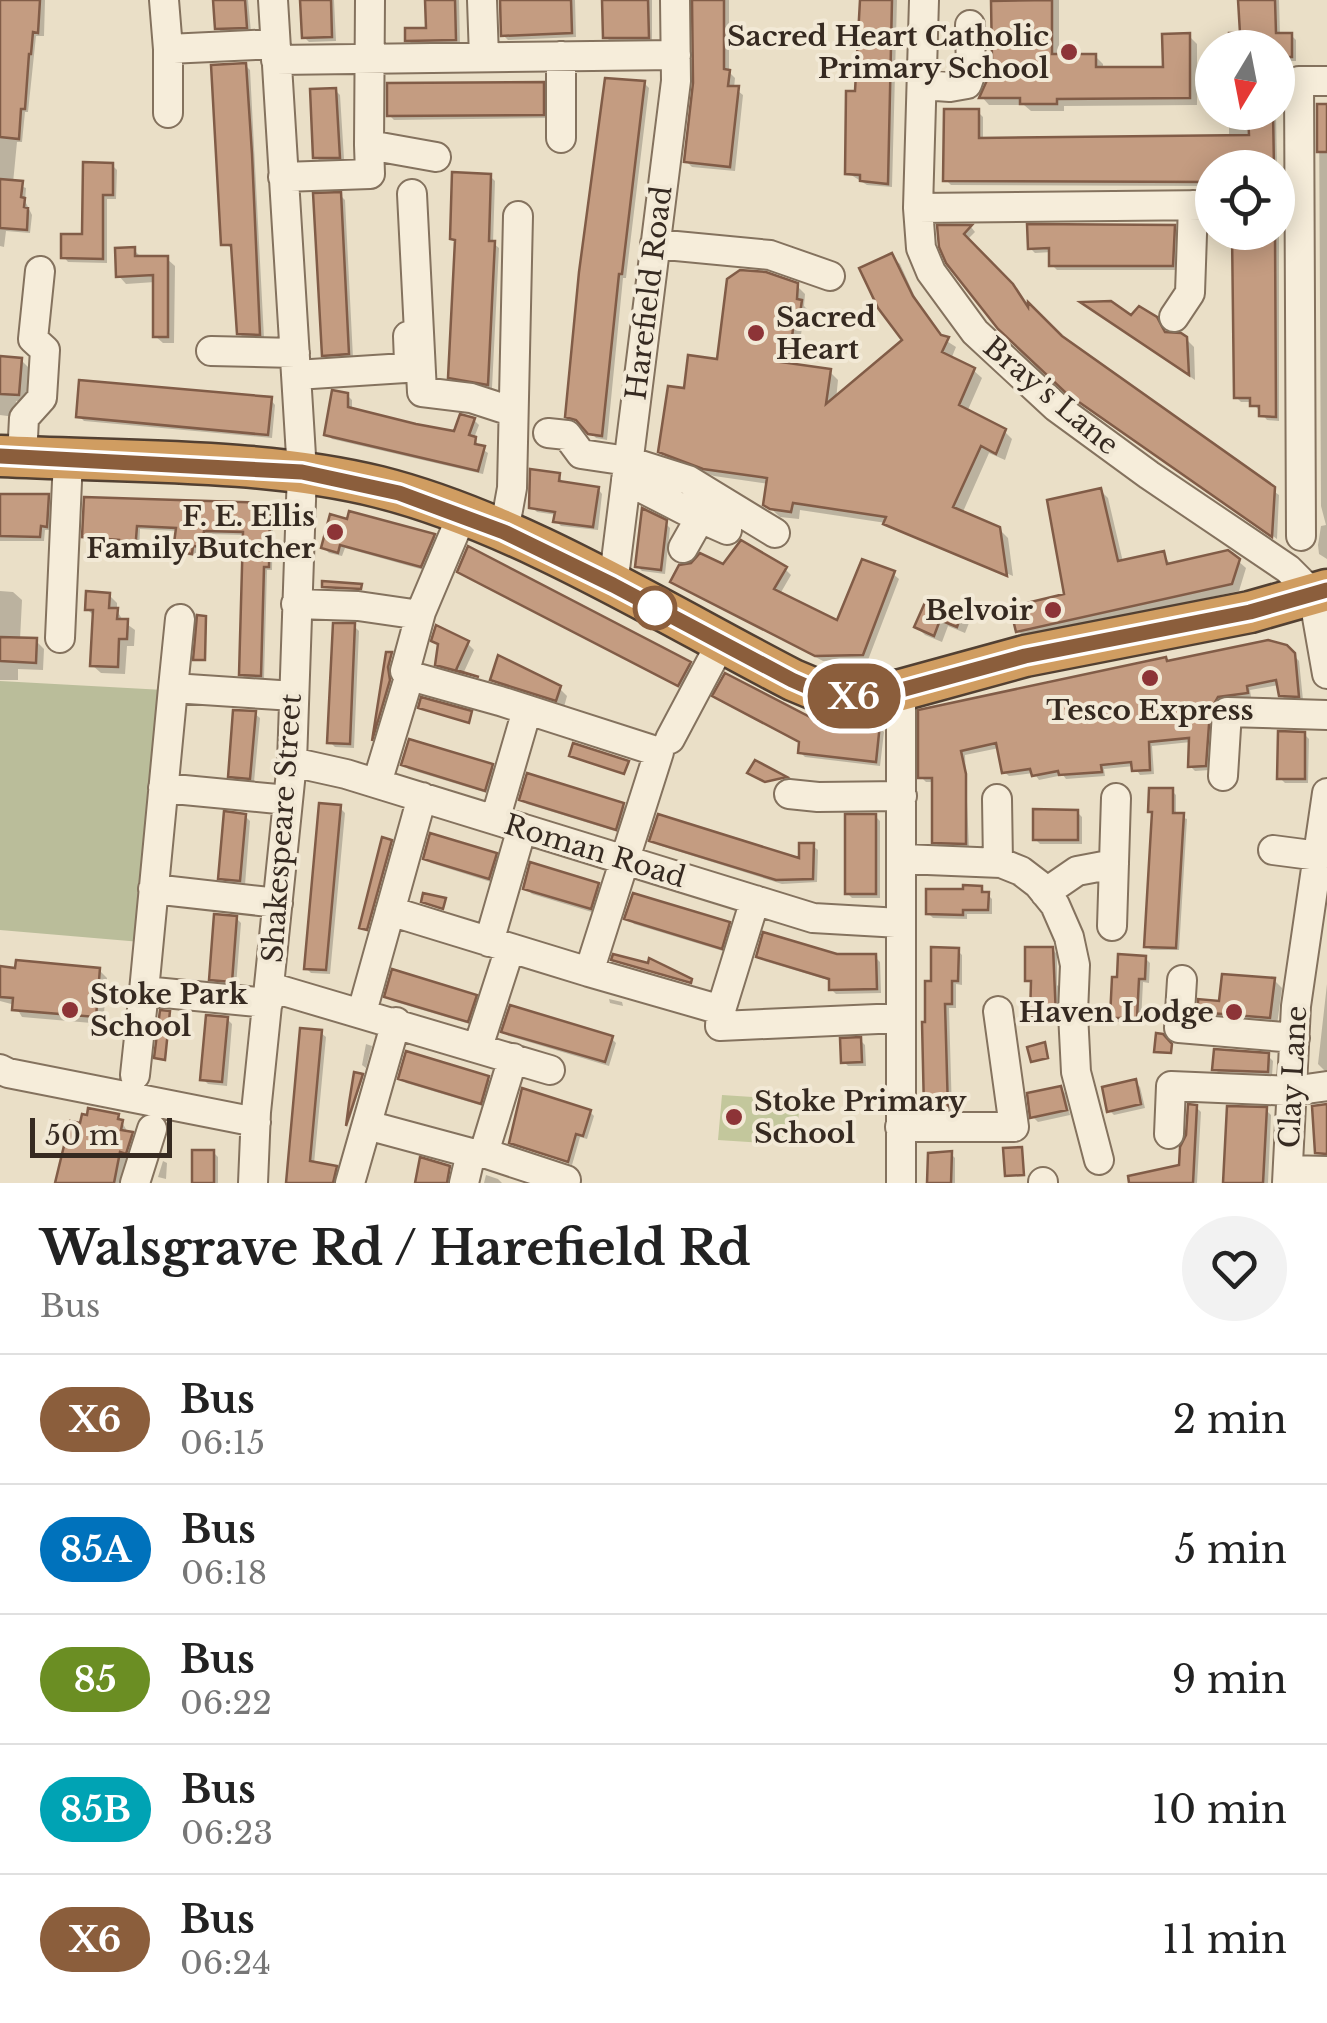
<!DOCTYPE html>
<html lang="en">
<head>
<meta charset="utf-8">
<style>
	body { margin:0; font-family:"Libre Baskerville",serif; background:#f2f2f2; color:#222; height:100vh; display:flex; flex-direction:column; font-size:38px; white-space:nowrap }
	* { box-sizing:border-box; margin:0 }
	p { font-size:32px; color:#767676 }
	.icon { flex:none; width:55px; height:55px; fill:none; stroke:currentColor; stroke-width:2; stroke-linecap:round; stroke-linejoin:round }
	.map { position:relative; height:1183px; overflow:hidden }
	.side { display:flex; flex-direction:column; background:#fff; flex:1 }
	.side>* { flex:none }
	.badge { padding:0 20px; border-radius:32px; font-size:35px; line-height:65px }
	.needle { width:65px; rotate:190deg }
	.fabs { position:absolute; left:1195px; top:30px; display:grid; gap:20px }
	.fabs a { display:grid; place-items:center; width:100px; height:100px; border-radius:50%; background:#fff; box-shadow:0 5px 25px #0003; font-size:50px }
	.scale { position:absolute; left:30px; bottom:25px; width:142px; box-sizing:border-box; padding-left:10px; border:5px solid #362a21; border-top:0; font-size:28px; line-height:35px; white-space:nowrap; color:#362a21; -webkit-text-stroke:8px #f2e9d6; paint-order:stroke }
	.map>.badge { position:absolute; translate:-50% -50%; box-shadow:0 0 0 5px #fff }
	.round { display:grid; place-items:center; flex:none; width:105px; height:105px; border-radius:52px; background:#f2f2f2 }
	.overview { display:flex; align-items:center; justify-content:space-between; height:170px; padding:0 40px }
	h1 { font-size:48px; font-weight:700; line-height:75px }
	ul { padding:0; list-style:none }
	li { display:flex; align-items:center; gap:30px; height:130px; padding:0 40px; border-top:2px solid #e0e0e0 }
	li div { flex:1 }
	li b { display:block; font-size:38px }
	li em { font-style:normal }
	li .badge { min-width:110px; font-weight:700; text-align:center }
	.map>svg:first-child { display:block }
	.green { fill:#c3c79c }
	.cemetery { fill:#babd9a }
	.shadow { fill:#0003 }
	.building { fill:#c49c81; stroke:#815c47; stroke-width:2.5 }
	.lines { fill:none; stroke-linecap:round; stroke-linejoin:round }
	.minor-casing { stroke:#84725e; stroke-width:32 }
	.highway-casing { stroke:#524032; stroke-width:45 }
	.minor { stroke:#f6edda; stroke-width:28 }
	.highway { stroke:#d09d61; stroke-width:40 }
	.line-casing { stroke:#fff; stroke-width:22 }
	.line { stroke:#8b5e3c; stroke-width:15 }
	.poi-dot { fill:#8d3437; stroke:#f2e9d6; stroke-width:4 }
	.stop-dot { fill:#fff; stroke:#8b5e3c; stroke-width:5 }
	.labels { text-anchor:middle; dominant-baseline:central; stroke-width:8; stroke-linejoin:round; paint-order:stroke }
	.poi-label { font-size:28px; font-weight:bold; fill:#362a21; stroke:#f2e9d6; text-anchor:end }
	.street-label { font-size:28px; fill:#362a21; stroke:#f2e9d6 }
</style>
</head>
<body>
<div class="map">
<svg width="1327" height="1183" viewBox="0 0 1327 1183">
	<rect width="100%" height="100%" fill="#eadfc7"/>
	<path class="green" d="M722 1095 800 1100 796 1145 718 1140Z"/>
	<path class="cemetery" d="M0 681 164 690 141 942 0 930Z"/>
	<path class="shadow" d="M8 0H45L44 36H36L28 112H25L22 142H17L13 183 26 188 25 201 32 215 30 233 6 231 4 247 0 246V5Z
		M216 0H248L251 32 222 33 218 28Z
		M302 0H334L336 41 309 42 304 37Z
		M427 0H459L460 44 413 45 408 40 428 30Z
		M502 0H575L576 37 508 40 503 35Z
		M605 0H652V42H611L606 37Z
		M694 0H729V72L735 78 734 88 743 95 735 171 692 167 686 161 696 81Z
		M861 0H897L892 187 867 185 848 173 858 94Z
		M1002 0H1059V56H1095L1103 64V70H1165L1189 36 1197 44V105L1064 106V111H1031L1024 105H989L982 97 994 63Z
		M1241 0H1279L1280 35H1291L1296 40V61H1278V48H1225L1231 46 1242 35Z
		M245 65 250 70 264 338H244L239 333 234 249 224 244Z
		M644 83 649 88 626 278H623L607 440 596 438 583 424 567 416Z
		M542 84 547 89V118L394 120 389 115Z
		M336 91 340 95 344 159 321 162 316 157Z
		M1319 106H1327V559L1319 554 1318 545 1321 526 1326 525 1321 506Z
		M978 112 983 117V141L1229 138V112H1276L1277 168H1212V186L951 185 946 180Z
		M112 165 117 170 116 199H107V263L68 262 64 257 85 236Z
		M490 176 495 181 493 243 499 248 492 388 456 382 451 377 458 244 452 238Z
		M340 195 345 200 353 358 329 360 324 355Z
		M971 227 975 232 967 240 1031 312 1060 338 1279 495 1277 539 1074 397 940 228Z
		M1174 227 1179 232 1177 270H1057L1052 265V252L1035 253 1030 248Z
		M1278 229 1279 230V421L1267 420 1252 402H1241L1236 397 1234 232H1278Z
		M134 250 141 257 167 259 175 266 174 343H163L155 336V282L126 284 119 276Z
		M891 256 900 264 920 308 942 338 956 347 951 359 973 370 982 378 967 412 1004 431 1012 439 1005 460 989 453 962 514 999 529 1008 538 1013 576 893 525V529L886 523 800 510 799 519 780 517 766 504 769 484 714 476 669 460 661 451 686 391 797 286 805 294 804 306 809 311 807 328H802L798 354 791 366 830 372 838 380 836 400 905 341Z
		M1085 304 1132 319H1155L1168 335 1186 339 1194 347 1195 380Z
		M0 358 21 360 29 368 26 402 16 401 15 417 0 415Z
		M347 395 352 400V410L456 434 474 420 479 425 474 438 479 447 488 453 483 474 332 439 327 434Z
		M271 400 275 405 272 438 84 421 79 416Z
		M559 475 563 484 598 489 602 494 598 530 561 526 556 521 557 515 537 512 532 507Z
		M1101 491 1108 498 1123 562 1163 554 1171 565 1238 561 1246 568 1239 591 1025 638 1018 631 1067 596Z
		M0 496 48 497 52 502 51 530H45L44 541H0Z
		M86 500 269 506 273 510 272 570H267L264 679 245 678 241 674 246 535 207 534 205 550 197 549 195 556 180 554 176 550 178 531 140 529 139 554 125 553 121 549V542L89 540 85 536Z
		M349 522 434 537 438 541 424 570 345 548 342 556 329 553 324 548Z
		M665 523 670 528 665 574 642 571 637 566Z
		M724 567 785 569 791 575 780 594 838 624 893 574 899 579 868 660 823 661 673 581Z
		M460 572 690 664 695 669 684 689Z
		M0 591 13 592 22 600 20 640 36 641 44 649 43 670 18 669V680H0Z
		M109 595 117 603V611L124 622 135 630 134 646H127L125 674 101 673 92 665 95 617 87 609Z
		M928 601 961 615 969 623 965 633 948 626 942 642 925 635 917 627Z
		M354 626 359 631 354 748 335 747 330 742Z
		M467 643 474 650 463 674 479 680 444 671 437 664Z
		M1286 647 1299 661 1303 700H1286L1281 695 1279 685 1250 690 1251 697 1225 700 1210 770 1195 771 1190 766 1191 742 1152 746 1154 774 1140 775 1134 766 1104 769 1105 776 1066 779 1063 775 1039 780 1034 773 1009 776 1004 772 999 748 965 755 969 848 940 847 935 842 934 782H926L921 777V712L1169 664Z
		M391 655V683L375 734 384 682Z
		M493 679 559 688 567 696 564 707 501 687Z
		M716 696 811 720 879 727 884 732 880 766 805 757 800 752 801 743Z
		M255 714 260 718 254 782 236 781 231 776Z
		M1304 734 1309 739 1308 783H1285L1280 778Z
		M404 764 492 766 497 771 490 794 408 769Z
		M1172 791 1176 795V815L1187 819 1179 950H1151L1147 946 1154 815 1151 811Z
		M522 799 623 805 628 810 621 833 527 804Z
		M340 808 345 813 330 974 311 973 306 968Z
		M1077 812 1082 817V844H1040L1035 839Z
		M245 816 250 821 245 885 226 883 221 878Z
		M875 816 880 821V898H852L847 893Z
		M654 841 802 861 813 846 818 850 817 882 782 884 658 845Z
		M391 842 368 930 363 929Z
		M495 855 500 860 494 883 431 863 426 858Z
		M598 885 602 890 595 913 532 894 527 889Z
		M981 888 992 899V914H967V919L933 918 928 913Z
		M236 918 241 923 236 986 217 984 212 979Z
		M629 919 729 924 733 929 726 952 634 924Z
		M1052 949 1057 954V985L1061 989 1060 1021H1038L1033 1016V985L1028 980Z
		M957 950 962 955V985L956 984V1008H949L952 1113H932L927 1108 928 1025 933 983Z
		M759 956 875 957 880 962 881 993 836 994 831 989V981L764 961Z
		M1145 958 1150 963 1149 983 1143 982 1141 1022H1117L1112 1017Z
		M0 969 99 970 107 978 103 1024 22 1017 15 1005 0 1001Z
		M1274 980 1282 988 1277 1025 1208 1019 1200 1011Z
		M1327 984V1073L1318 1064Z
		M387 996 475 997 480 1002 473 1025 392 1001Z
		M609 999 622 1002 623 1006 610 1003Z
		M227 1019 232 1024 227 1086 208 1084 203 1079Z
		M302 1031 321 1033 326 1037 314 1164 335 1169 340 1173 339 1183H288Z
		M504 1031 611 1038 616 1043 609 1066 509 1036Z
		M860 1040 865 1045 866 1066H848L844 1062Z
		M366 1044 372 1046 366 1068 362 1065Z
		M1268 1056 1273 1061 1272 1076 1220 1074 1215 1069Z
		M356 1075 363 1077 349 1122Z
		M401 1078 488 1079 493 1083 486 1107 406 1083Z
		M1135 1082 1140 1087 1145 1108 1114 1115 1109 1110Z
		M1060 1089 1065 1093 1070 1115 1038 1122 1033 1117Z
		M1196 1107 1201 1112 1197 1183H1134L1133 1178 1182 1167Z
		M1229 1108 1266 1110 1271 1115 1268 1183H1226Z
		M590 1112 594 1116 587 1139 580 1137 572 1165 512 1142Z
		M118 1116 129 1134 140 1142 134 1160 127 1159 122 1183H58L72 1124 82 1126Z
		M194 1152H213L218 1157V1183H195Z
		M951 1154 955 1158V1183H930V1155Z
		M163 1161 167 1163 166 1179 158 1177Z
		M486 1175 498 1179 502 1183H484Z"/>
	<path class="building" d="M0 0H40L38 33 33 32 31 54H29L25 109H21L19 139 0 137Z
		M213 0H245L247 28 215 29Z
		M300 0H331L332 37 302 38Z
		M425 0H455L456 40 405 41V28H426Z
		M500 0H571L572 33 501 36Z
		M602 0H648L649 38H603Z
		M692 0H724V69L730 70 728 86H739L730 167 684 162 693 83Z
		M860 0H892L888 184 860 181V175L845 174 846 91H855Z
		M1052 0V54H1096V67H1163L1162 34 1190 33V98L1057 99V104H1020V98H979L988 78V61L992 60 991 1Z
		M1238 0H1275L1276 33H1292V57H1278V48H1229V33H1240Z
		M246 63 252 154 260 335 237 334 231 245H221L211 65Z
		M605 78 645 81 622 274H619L602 436 588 434 576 420 565 417 579 272Z
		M544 82V115L387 116V83Z
		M336 88 340 158H313L310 89Z
		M1317 104H1327V152H1317Z
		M944 109H979V138L1249 135 1248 112H1273L1274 168H1212V182L943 181Z
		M83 162 113 163V195H103V259L61 258V234H82Z
		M452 172 491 174 489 241H495L488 385 448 378 455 240 450 239Z
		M0 179 23 181 21 197 25 198 24 207 28 208 27 230 0 228Z
		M341 192 349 354 322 356 313 193Z
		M1027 224 1175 225 1173 266H1049V248L1028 249Z
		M937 225H972L964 234 1013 284 1028 307V302L1062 336 1275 487 1272 537 1066 393 998 329 946 263 939 247Z
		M1232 232H1275L1276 417 1259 416V406H1250V398H1234Z
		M135 247V256H168V337H153V275L116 277 115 248Z
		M892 253 913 296 941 335 949 337 942 352 975 368 959 405 1006 429 996 454 981 446 953 507 1000 527 1007 576 883 524 886 517 793 503 791 512 770 509 763 505 767 478 703 469 658 452 668 386 684 388 688 355 717 359 727 279 740 270 766 272 798 283 797 299 802 300 799 321H794L791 345 781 362 831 369 826 404 902 340 878 308 859 268Z
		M1111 301 1131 315 1139 306 1157 317 1165 332 1181 333 1187 337 1189 375 1080 302Z
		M0 356 22 358 19 395 0 394Z
		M79 380 272 397 268 435 76 417Z
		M332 390 348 393V407L416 424 454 431 460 414 475 418 469 435 476 437 475 444 485 446 478 471 324 435Z
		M530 469 560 473 559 481 599 487 593 527 553 522 555 512 529 508Z
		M1101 488 1118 561 1164 551 1167 564 1228 550 1240 559 1232 584 1016 632 1010 607 1064 594 1047 500Z
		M0 494H49L47 527 41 526 40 537 0 536Z
		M84 497 270 503 269 567H264L261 676 239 675 243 532 204 531 201 547 193 546 192 554 173 551 176 528 137 526 135 552 118 550 119 540 82 537Z
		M642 508 667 520 661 570 635 567Z
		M349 511 435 534 421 567 340 545 338 553 321 548 330 514 347 519Z
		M741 540 787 567 774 589 837 620 862 559 895 571 863 655 815 656 670 582 679 565 691 563 700 553 723 564Z
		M468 546 691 662 678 686 457 572Z
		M322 581 362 584 361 589 322 587Z
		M86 591 110 593 109 608H118L117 619H128L127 639H119L118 667 90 666 93 610H85Z
		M927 598 962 613 957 627 940 620 934 636 914 627Z
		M197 615 206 616 205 660H193Z
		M333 623H355L350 744 327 743Z
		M436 625 469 641 456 670 479 677 435 665 438 644 431 641Z
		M0 637 37 638 36 663 0 661Z
		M1268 640 1287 645 1295 653 1299 697 1279 696 1276 680 1247 686 1248 693 1218 697 1210 711 1206 766 1188 767 1189 738 1149 742 1150 770 1132 771 1131 762 1101 765 1102 772 1059 775 1058 771 1032 776 1030 769 1002 773 996 743 961 751 966 774V844L932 843V778H918V710L1166 657 1167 661Z
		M386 652H392L388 667 390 680 372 741Z
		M498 655 561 686 556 701 490 680Z
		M725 673 812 718 880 724 876 762 798 753 799 742 712 696Z
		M421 697 472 711 469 723 418 708Z
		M233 710 256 711 250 779 228 777Z
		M1278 731 1305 732V779H1277Z
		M409 739 493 764 485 791 401 765Z
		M573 743 629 761 624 774 569 756Z
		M755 760 787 777 765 782 747 773Z
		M527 773 624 803 616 830 519 800Z
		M1149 788H1173V813H1184L1176 948 1144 947 1152 812H1148Z
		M319 803 341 805 326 970 304 969Z
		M1033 809 1078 810V840H1033Z
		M224 811 246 814 240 881 218 879Z
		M658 814 799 858V843H814L813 879 776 880 649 841Z
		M845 814H876V894H845Z
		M430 833 497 853 489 879 423 859Z
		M382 837 392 840 367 930 359 928Z
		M530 862 599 883 591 909 523 889Z
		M963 885 982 886V892H989L988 910H963V915L926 914V889H963Z
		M423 893 446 898 443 909 421 902Z
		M633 893 730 922 722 949 624 919Z
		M214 914 237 916 232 982 209 980Z
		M763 932 837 954H876L877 989 829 990V979L756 957Z
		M931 947 959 948 958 981H952V1004H945L948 1110H924L922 1022H925V981H931Z
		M1025 947H1053L1056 1017H1030L1031 981H1025Z
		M613 954 648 963 649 958 692 979 691 983 611 960Z
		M1118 954 1146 956 1145 979H1139L1137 1018H1110L1112 977H1117Z
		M16 960 100 968 96 1017 12 1010 13 998 0 997V966L15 968Z
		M392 969 477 995 468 1022 384 997Z
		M1222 974 1275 978 1270 1018 1198 1012V999L1219 1001Z
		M510 1005 613 1036 605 1062 501 1032Z
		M160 1010 170 1011 165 1060 154 1058Z
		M206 1015 228 1017 222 1082 200 1080Z
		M300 1028 322 1030 310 1161 337 1166 333 1183H286Z
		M1156 1033 1163 1034 1172 1044 1171 1053 1154 1052Z
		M861 1037 862 1062 841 1063 840 1038Z
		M1045 1042 1048 1058 1031 1062 1027 1047Z
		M1214 1049 1269 1053 1268 1072 1212 1070Z
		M406 1051 489 1076 481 1104 398 1079Z
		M354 1072 363 1074 346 1126 349 1103Z
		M1136 1079 1141 1104 1107 1112 1102 1087Z
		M1061 1086 1067 1110 1030 1118 1027 1093Z
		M522 1088 591 1110 583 1136 576 1134 568 1162 509 1143Z
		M1188 1104 1197 1105 1193 1183H1129L1128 1176 1179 1165 1180 1147 1186 1135Z
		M1327 1104V1154L1315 1153 1312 1106Z
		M1227 1106 1267 1107 1263 1183H1223Z
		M88 1108 119 1114 118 1119 123 1120 121 1130 133 1132 126 1154 120 1152 114 1183H55L70 1121 80 1123 82 1114 87 1115Z
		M1022 1147 1024 1175 1005 1176 1003 1148Z
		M192 1150H214V1183H192Z
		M952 1151 951 1183H927L928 1153Z
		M420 1157 450 1166 447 1183H415Z"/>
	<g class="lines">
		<g class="minor-casing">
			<path id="minor" d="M164 0 168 49 275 44
				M482 0 484 57
				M924 0 918 208 921 248 931 272 975 332 1056 407 1149 475 1288 569 1313 594 1327 674
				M276 60 676 55
				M922 85 950 87 967 84 971 73 970 25
				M168 113V49
				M561 138V56
				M369 145 370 0
				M283 177 370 174 369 145 436 157
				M412 194 422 392 471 398 511 411
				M918 208 1212 205
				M655 244 770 255 830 276
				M1174 317 1190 293 1193 205
				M211 351 295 353
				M296 375 405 368 409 362 408 336
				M548 433 567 435 581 454 628 461 688 480 775 533
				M22 457 24 418 42 398 45 350 33 339 40 271
				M626 480 700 518 683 548
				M700 518 727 530
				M504 532 512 488 518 216
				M1301 536 1299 81H1327
				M613 585 676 81 675 0
				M296 604 358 606 420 615
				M180 619 173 688 294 696
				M60 638 68 459
				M410 679 405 671 421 612 462 515
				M173 688 144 991 268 1003
				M670 739 721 643
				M292 762 346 774 813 918 900 923
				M1223 776 1227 712 1327 715
				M377 783 407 684 414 677 500 701 659 752 589 972 390 911
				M163 788 288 800
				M789 794 818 797 902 796
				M997 799 998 863
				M495 820 527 710
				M1273 850 1319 856
				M903 859 1001 863 1021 871 1038 884 1055 905 1069 937 1075 965 1073 1013 1076 1072 1099 1160
				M153 889 278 903
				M1045 893 1077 871 1114 864
				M1112 926 1116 798
				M489 942 522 828
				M589 972 721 1010 755 900
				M1182 980 1179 1028 1295 1038
				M270 987 550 1070
				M721 1010 720 1026 900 1018
				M362 1012 422 797
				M478 1047 510 948
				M513 1058 484 1153 566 1180
				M0 1069 8 1073 256 1122
				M135 1075 144 991
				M367 1125 471 1153
				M900 1127H1014L998 1011
				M1169 1134 1171 1086 1292 1091 1327 1086
				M1288 1170 1327 1171
				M1043 1182V1183
				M135 1183 152 1129
				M253 1183 256 1112 292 762 302 472 273 0
				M350 1183 396 1022
				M464 1183 471 1153H484
				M901 1183V690
				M1287 1183 1296 1006 1327 793"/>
		</g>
		<g class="highway-casing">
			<path id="highway" d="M0 456C121 462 262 458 379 487 518 522 665 614 793 680L824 693 868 696 901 690 1025 656 1250 612 1327 590"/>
		</g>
		<use href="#minor" class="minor"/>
		<use href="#highway" class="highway"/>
	</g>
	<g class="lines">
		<g class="line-casing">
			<path id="line" d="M0 456 302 472 399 493 504 532 613 585 792 680 817 691 842 696 901 690 1025 656 1250 612 1327 590"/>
		</g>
		<use href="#line" class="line"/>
	</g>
	<g class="poi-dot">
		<circle cx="1069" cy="52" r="10"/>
		<circle cx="756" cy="333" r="10"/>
		<circle cx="335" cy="532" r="10"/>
		<circle cx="1053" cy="610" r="10"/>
		<circle cx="1150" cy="678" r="10"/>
		<circle cx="70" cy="1010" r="10"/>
		<circle cx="1234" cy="1012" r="10"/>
		<circle cx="734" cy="1117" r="10"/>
	</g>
	<circle class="stop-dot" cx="655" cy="608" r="20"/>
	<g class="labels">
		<g class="poi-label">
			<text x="1049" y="36">Sacred Heart Catholic<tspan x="1049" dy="32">Primary School</tspan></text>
			<text x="776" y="317" text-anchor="start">Sacred<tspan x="776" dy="32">Heart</tspan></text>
			<text x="315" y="516">F. E. Ellis<tspan x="315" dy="32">Family Butcher</tspan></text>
			<text x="1033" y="610">Belvoir</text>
			<text x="1150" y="710" text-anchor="middle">Tesco Express</text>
			<text x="90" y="994" text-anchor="start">Stoke Park<tspan x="90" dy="32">School</tspan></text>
			<text x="1214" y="1012">Haven Lodge</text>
			<text x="754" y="1101" text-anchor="start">Stoke Primary<tspan x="754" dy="32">School</tspan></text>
		</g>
		<g class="street-label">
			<text transform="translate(649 293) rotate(-83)">Harefield Road</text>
			<text transform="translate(1051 396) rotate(40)">Bray's Lane</text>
			<text transform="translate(282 828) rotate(-86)">Shakespeare Street</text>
			<text transform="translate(595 851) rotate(17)">Roman Road</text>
			<text transform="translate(1293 1077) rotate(-87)">Clay Lane</text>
		</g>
	</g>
</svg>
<div class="fabs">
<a><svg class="needle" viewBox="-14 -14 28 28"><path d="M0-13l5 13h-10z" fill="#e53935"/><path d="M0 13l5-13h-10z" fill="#767676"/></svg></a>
<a><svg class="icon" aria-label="locate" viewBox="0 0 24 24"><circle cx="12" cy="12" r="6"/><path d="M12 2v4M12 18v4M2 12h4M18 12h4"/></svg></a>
</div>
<div class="scale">50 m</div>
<b class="badge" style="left:854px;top:696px;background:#8b5e3c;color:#fff">X6</b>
</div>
<section class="side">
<div class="overview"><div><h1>Walsgrave Rd / Harefield Rd</h1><p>Bus</p></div><a class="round"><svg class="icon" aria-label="heart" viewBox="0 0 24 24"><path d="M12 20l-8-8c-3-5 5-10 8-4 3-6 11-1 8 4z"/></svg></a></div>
<ul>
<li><span class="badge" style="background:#8b5e3c;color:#fff">X6</span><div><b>Bus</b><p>06:15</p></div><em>2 min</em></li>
<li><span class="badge" style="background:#0072bc;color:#fff">85A</span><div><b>Bus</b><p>06:18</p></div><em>5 min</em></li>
<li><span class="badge" style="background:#6b8e23;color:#fff">85</span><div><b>Bus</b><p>06:22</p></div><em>9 min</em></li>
<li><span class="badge" style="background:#00a3b4;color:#fff">85B</span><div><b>Bus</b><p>06:23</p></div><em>10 min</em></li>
<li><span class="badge" style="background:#8b5e3c;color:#fff">X6</span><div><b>Bus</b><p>06:24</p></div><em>11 min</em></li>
</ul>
</section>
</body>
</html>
